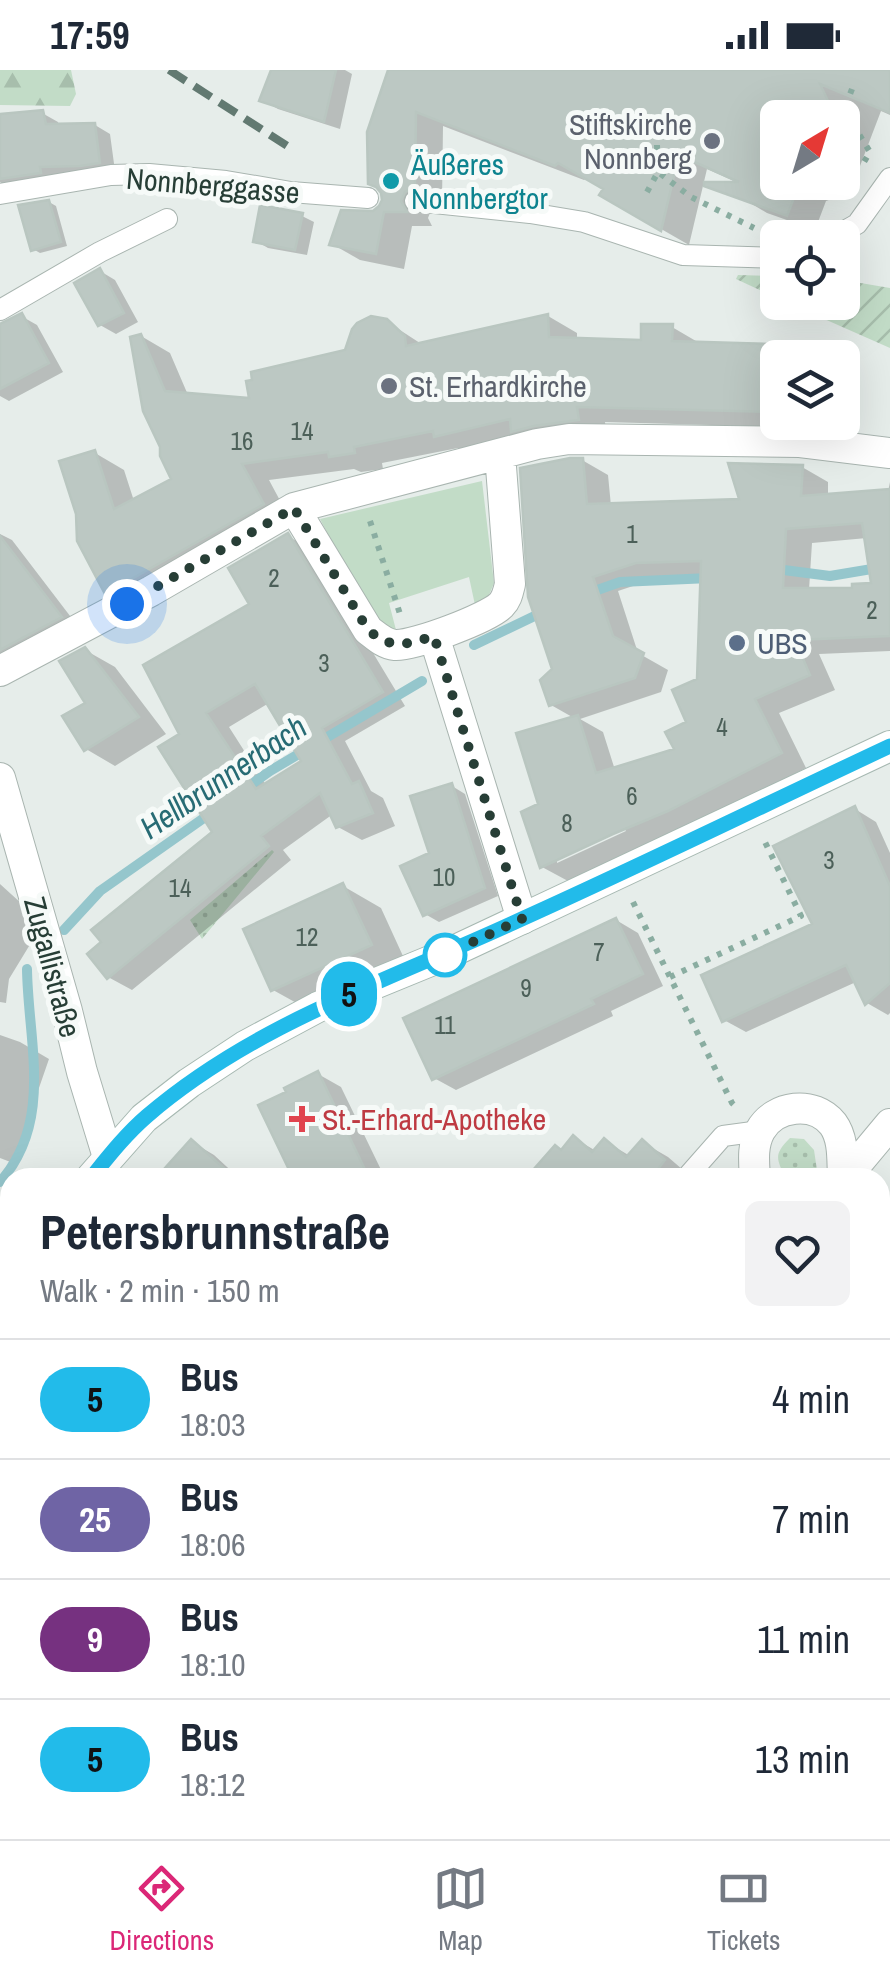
<!DOCTYPE html>
<html lang="en">
<head>
<meta charset="utf-8">
<style>
	body { margin:0; font-family:"Archivo Narrow",sans-serif; background:#f2f2f3; color:#1f2937; height:100vh; display:flex; flex-direction:column; font-size:38px; white-space:nowrap }
	* { box-sizing:border-box; margin:0 }
	p { font-size:32px; color:#747a83 }
	.icon { flex:none; width:55px; height:55px; fill:none; stroke:currentColor; stroke-width:2; stroke-linecap:round; stroke-linejoin:round }
	.map { position:relative; flex:1; overflow:hidden }
	.drawer { position:absolute; left:0px; top:1098px; width:890px; height:672px; display:flex; flex-direction:column; background:#fff; border-radius:30px 30px 0 0; box-shadow:0 10px 40px #0002 }
	.drawer>* { flex:none }
	.badge { padding:0 20px; border-radius:32px; font-size:35px; line-height:65px }
	.needle { width:65px; rotate:38deg }
	.fabs { position:absolute; left:760px; top:30px; display:grid; gap:20px }
	.fabs a { display:grid; place-items:center; width:100px; height:100px; border-radius:15px; background:#fff; box-shadow:0 10px 40px #0002; font-size:50px }
	.you { position:absolute; width:50px; height:50px; margin:-25px; border:8px solid #fff; border-radius:50%; background:#1a73e8; box-shadow:0 0 0 15px #1a73e833 }
	.map>.badge { position:absolute; translate:-50% -50%; box-shadow:0 0 0 5px #fff }
	.round { display:grid; place-items:center; flex:none; width:105px; height:105px; border-radius:15px; background:#f2f2f3 }
	.summary { display:flex; align-items:center; justify-content:space-between; height:170px; padding:0 40px }
	h1 { font-size:48px; font-weight:800; line-height:75px }
	ul { padding:0; list-style:none }
	li { display:flex; align-items:center; gap:30px; height:120px; padding:0 40px; border-top:2px solid #e0e1e3 }
	li div { flex:1 }
	li b { display:block; font-size:38px }
	li em { font-style:normal }
	li .badge { min-width:110px; font-weight:700; text-align:center }
	.status { display:flex; justify-content:space-between; align-items:center; height:70px; padding:0 50px; background:#fff; direction:ltr }
	.status svg { height:28px; fill:currentColor }
	.menu { display:flex; justify-content:space-around; align-items:center; height:140px; border-top:2px solid #e0e1e3; background:#fff; font-size:28px; color:#747a83 }
	.menu a { display:grid; justify-items:center; gap:5px }
	.menu .selected { color:#db2777 }
	.map>svg:first-child { display:block }
	.grass { fill:url(#grass-dots) }
	.forest { fill:url(#forest-firs) }
	.park { fill:#c2dcc7 }
	.garden { fill:url(#garden-furrows) }
	.shadow { fill:#0003; fill-rule:evenodd }
	.lines { fill:none; stroke-linecap:round; stroke-linejoin:round }
	.stream { stroke:#95c6cc; stroke-width:10 }
	.building { fill:#bcc8c3; stroke:#b9c6c0; stroke-width:2.5; fill-rule:evenodd }
	.lane-casing { stroke:#a9b5b0; stroke-width:22 }
	.street-casing { stroke:#a9b5b0; stroke-width:32 }
	.secondary-casing { stroke:#a6b8b1; stroke-width:32 }
	.path { stroke:#8aada1; stroke-width:6; stroke-dasharray:5 8; stroke-linecap:butt }
	.lane { stroke:#fff; stroke-width:20 }
	.street { stroke:#fff; stroke-width:30 }
	.secondary { stroke:#fff; stroke-width:30 }
	.rail { stroke:#627971; stroke-width:8; stroke-dasharray:20 10; stroke-linecap:butt }
	.line-casing { stroke:#fff; stroke-width:22 }
	.line { stroke:#22bbea; stroke-width:15 }
	.walk { stroke:#273e36; stroke-width:10; stroke-dasharray:0 18 }
	.worship-dot { fill:#6b7280; stroke:#f6faf8; stroke-width:4 }
	.culture-dot { fill:#0f9aa8; stroke:#f6faf8; stroke-width:4 }
	.service-dot { fill:#5c6f8a; stroke:#f6faf8; stroke-width:4 }
	.stop-dot { fill:#fff; stroke:#22bbea; stroke-width:5 }
	.health-dot { fill:#e0444e; stroke:#f6faf8; stroke-width:4 }
	.labels { text-anchor:middle; dominant-baseline:central; stroke-width:10; stroke-linejoin:round; paint-order:stroke }
	.number-label { font-size:25px; fill:#4c6059 }
	.worship-label { font-size:30px; fill:#5b616d; stroke:#f6faf8; text-anchor:end }
	.culture-label { font-size:30px; fill:#0d838f; stroke:#f6faf8; text-anchor:start }
	.street-label { font-size:30px; fill:#273e36; stroke:#f6faf8 }
	.service-label { font-size:30px; fill:#4e5e75; stroke:#f6faf8; text-anchor:start }
	.health-label { font-size:30px; fill:#be3a42; stroke:#f6faf8; text-anchor:start }
	.water-label { font-size:32px; font-style:italic; fill:#276b74; stroke:#f6faf8 }
</style>
</head>
<body>
<div class="status"><b>17:59</b><svg viewBox="0 0 49 12"><path d="M0 12V9h3v3zM5 12V6h3v6zM10 12V3h3v9zM15 12V0h3v12zM26 1h20v11H26zM47 4h2v5h-2z"/></svg></div>
<div class="map">
<svg width="890" height="1769" viewBox="0 0 890 1769">
	<defs>
		<pattern id="grass-dots" width="8" height="8" patternUnits="userSpaceOnUse" patternTransform="scale(2.5)"><rect width="8" height="8" fill="#c2dcc7"/><path d="M2 2h.1M6 6h.1" fill="none" stroke="#a7beac" stroke-width="1.8" stroke-linecap="round"/></pattern>
		<pattern id="forest-firs" width="22" height="20" patternUnits="userSpaceOnUse" patternTransform="scale(2.5)"><rect width="22" height="20" fill="#c2dcc7"/><path d="M5 1l3.5 6h-7zM16 11l3.5 6h-7z" fill="#a7beac"/></pattern>
		<pattern id="garden-furrows" width="10" height="10" patternUnits="userSpaceOnUse" patternTransform="scale(2.5)"><rect width="10" height="10" fill="#c2dcc7"/><path d="M-1 1l2-2M0 10L10 0M9 11l2-2" fill="none" stroke="#a7beac"/></pattern>
	</defs>
	<rect width="100%" height="100%" fill="#e6edea"/>
	<path class="grass" d="M272 780 274 782 202 869 190 850Z
		M790 1068 804 1069 814 1080 818 1107H785C776 1088 774 1084 790 1068Z
		M880 1573 890 1578V1707L880 1743Z
		M799 1760H875L873 1769H800Z"/>
	<path class="forest" d="M0 0H71L76 24 70 36 0 35Z"/>
	<path class="park" d="M482 411 494 513 489 525 475 535 469 507 389 533 396 560H385L374 551 320 449Z
		M880 1254 890 1263V1329L880 1326Z
		M880 1380 890 1388V1555L880 1550Z"/>
	<path class="garden" d="M738 205 777 206V228L736 209Z
		M843 210 890 218V278L788 233 842 232Z"/>
	<path class="shadow" d="M273 0H345L352 4 340 59 278 39 262 30Z
		M391 0H890V45L881 41 860 96 846 102 842 112V48H778V112H842L837 127 826 131 815 160 767 143 740 127 743 115 707 99 689 175 602 125 607 118 588 107 584 110 443 56 442 133 432 138 428 148 432 156H412L404 199 360 190 332 174 374 143 384 130Z
		M42 43 58 52 59 56 95 55 110 64 115 101 10 118 0 112V56Z
		M49 132 56 136 67 176 40 183 33 179Z
		M302 146 314 152 307 185 268 178 256 171Z
		M100 201 115 210 138 252 116 264 100 255Z
		M21 246 37 255 63 302 9 331 0 326V256Z
		M548 246 577 263V271L643 272 672 257 701 274 771 277 789 288H778V352H842V327L860 337 859 359 605 352 607 366 465 382 458 378 382 393 383 399 361 402 354 399 269 410 291 451 136 539 107 522 95 383 124 400 134 431 174 410 141 266 170 283 188 325 252 330 347 282 386 251 423 275Z
		M582 390 608 405 611 436 743 431 802 397 828 412V427L888 422 890 412V581L819 584 835 620 779 643 806 698 695 755 568 811 542 797 541 736 574 648 551 635ZM867 468 874 516 855 521 809 520 812 473ZM703 505 699 610 689 653 678 681 615 700 603 662 580 649 661 622 668 600 638 583 618 521 663 506ZM623 756 626 761 557 793V788Z
		M0 464 12 470 80 559 0 609Z
		M288 466 311 480 405 636 345 671 371 721 383 728 395 756 362 770 338 757 333 744 283 780 291 790 132 920 108 907 215 762 182 665ZM269 633 304 691 266 715 229 657Z
		M85 580 115 597 166 664 115 696 86 679Z
		M452 716 465 724 498 826 439 852 425 844 432 784Z
		M855 739 876 752 890 783V943L888 945 867 933 856 912 746 962 724 950 815 855Z
		M0 814 33 844 37 863 9 909 6 933 0 932Z
		M343 816 381 838 408 897 311 941 273 920Z
		M616 850 638 863 663 916 611 941 613 946 456 1020 434 1008Z
		M0 965 20 972 49 989 13 1093 0 1088Z
		M318 1004 341 1017 385 1108H296Z
		M574 1068 596 1081 605 1071 630 1086 642 1072 668 1087 690 1106 530 1108 562 1082Z
		M192 1072 214 1085 239 1108H162Z
		M890 1141V1259L880 1250V1152Z
		M10 1389V1700L0 1691V1400Z
		M289 1760H369L372 1769H267Z
		M455 1760H535L534 1769 461 1763Z
		M660 1760H759V1766L733 1764 732 1769 673 1768Z"/>
	<g class="lines">
		<path class="stream" d="M776 499 830 506 890 496
			M589 523 620 512 710 508
			M474 575 545 541
			M242 721 270 701 422 611
			M64 860 100 821 211 743
			M0 1112C54 1051 28 972 27 899"/>
	</g>
	<path class="building" d="M271 0H336L324 52 259 31Z
		M388 0H890V43L820 14 836 48H778V112H800L787 146 704 116V112H739L679 85 661 161 599 125 603 119 558 93 555 96 416 42 415 117 405 122 401 131 407 142H384L376 184 329 175 341 140 373 141 379 136 382 130 381 123 376 117 368 114 367 62Z
		M43 40 46 54 95 53 100 93 80 96 40 97 41 103 0 109V44Z
		M49 130 61 172 31 181 18 135Z
		M260 135 303 143 295 180 253 172Z
		M100 198 124 243 98 256 74 213Z
		M22 243 49 293 0 319V254Z
		M548 244 549 267 641 270V254H673L672 271 771 274 770 342 577 337 579 350 534 356 511 362 510 349 434 367 433 361 354 377 355 383 329 387 328 382 242 394 264 434 105 524 77 471 76 444 59 391 95 380 114 439 171 409 160 386V377L143 341 130 267 141 264 165 321 249 328 246 311 252 310 251 302 345 280 352 259 357 253 371 246 387 249 405 266 406 276Z
		M570 388H583L587 434 739 429 728 393 803 395 801 426 890 419V566L795 570 810 605 755 629 782 683 668 741 613 764 540 798 521 742 538 734 516 663 578 645 596 703 674 679 665 662 686 652 672 620 697 609 701 491 636 493 593 507 613 566 644 583 635 608 549 636 540 610 552 599 528 527 520 398ZM862 453 871 513 852 514V518H783L786 459Z
		M288 463 383 622 322 658 352 714 359 711 373 743 336 758 320 723 261 766 269 776 107 909 87 884 101 872 91 860 212 762 158 677 179 664 143 595 249 534 228 498ZM255 614 301 691 256 719 206 643Z
		M0 466 62 547 0 580Z
		M85 577 139 647 84 681 62 646 85 633 59 591Z
		M452 713 485 818 423 846 400 796 429 783 410 726Z
		M855 736 890 816V913L865 935 846 895 722 952 701 905 812 854 773 776Z
		M343 813 372 875 271 921 243 859Z
		M616 848 643 904 591 929 594 934 432 1010 403 948Z
		M318 1001 369 1108H293L258 1035 286 1022 284 1018Z
		M573 1065 592 1082 604 1068 626 1087 642 1069 665 1090 651 1108H526L555 1075 561 1080Z
		M191 1069 235 1108H156Z"/>
	<g class="lines">
		<g class="lane-casing">
			<path id="lane" d="M0 124 111 105 149 104 226 111 291 122 368 128
				M415 131 530 143 584 152 683 185 778 188
				M832 168 857 154 890 108
				M0 240 100 182 167 149
				M686 1108 723 1066 760 1061"/>
		</g>
		<g class="street-casing">
			<path id="street" d="M294 438 368 560C376 566 384 574 395 575 414 576 488 548 501 535 507 529 508 522 510 514L500 384
				M434 566 522 849
				M0 601 151 521 294 438 537 374 569 369 800 372 890 383
				M0 708 67 941 82 1002 108 1087
				M755 1108C754 1092 752 1076 760 1061 774 1035 814 1030 833 1054 844 1069 842 1090 843 1108
				M845 1108 890 1054
				M0 1768 72 1760
				M544 1769 545 1760"/>
		</g>
		<g class="secondary-casing">
			<path id="secondary" d="M91 1108 144 1048 189 1013 245 976 318 937 445 885 890 676
				M0 1256 10 1237"/>
		</g>
		<path class="path" d="M852 19 844 40 870 82 861 97
			M657 75 658 102
			M647 122 658 102 691 127 754 158
			M370 451 400 544
			M633 832 732 1033 738 1039
			M670 907 801 846 764 770
			M880 1334 890 1336
			M880 1359 890 1367
			M880 1563 890 1568
			M140 1769 165 1760
			M884 1769 890 1747"/>
		<use href="#lane" class="lane"/>
		<use href="#street" class="street"/>
		<use href="#secondary" class="secondary"/>
		<path class="rail" d="M169 0 289 77"/>
	</g>
	<g class="lines">
		<g class="line-casing">
			<path id="line" d="M91 1108C108 1087 126 1064 147 1046 254 954 387 911 513 853 640 796 764 735 890 676"/>
		</g>
		<use href="#line" class="line"/>
		<path class="walk" d="M127 534 294 438 368 560C393 580 404 575 434 566L522 849 445 885"/>
	</g>
	<g class="worship-dot">
		<circle cx="712" cy="71" r="10"/>
		<circle cx="389" cy="316" r="10"/>
	</g>
	<circle class="culture-dot" cx="391" cy="111" r="10"/>
	<circle class="service-dot" cx="737" cy="573" r="10"/>
	<circle class="stop-dot" cx="445" cy="885" r="20"/>
	<path class="health-dot" d="M297 1034h10v10h10v10h-10v10h-10v-10h-10v-10h10z"/>
	<g class="labels">
		<g class="number-label">
			<text x="302" y="361">14</text>
			<text x="242" y="371">16</text>
			<text x="632" y="464">1</text>
			<text x="274" y="508">2</text>
			<text x="872" y="540">2</text>
			<text x="324" y="593">3</text>
			<text x="722" y="657">4</text>
			<text x="632" y="726">6</text>
			<text x="567" y="753">8</text>
			<text x="829" y="790">3</text>
			<text x="444" y="807">10</text>
			<text x="180" y="818">14</text>
			<text x="307" y="867">12</text>
			<text x="599" y="882">7</text>
			<text x="526" y="918">9</text>
			<text x="445" y="955">11</text>
		</g>
		<g class="worship-label">
			<text x="692" y="54">Stiftskirche<tspan x="692" dy="34">Nonnberg</tspan></text>
			<text x="409" y="316" text-anchor="start">St. Erhardkirche</text>
		</g>
		<g class="culture-label">
			<text x="411" y="94">Äußeres<tspan x="411" dy="34">Nonnbergtor</tspan></text>
		</g>
		<g class="street-label">
			<text transform="translate(213 115) rotate(5)">Nonnberggasse</text>
			<text transform="translate(53 897) rotate(75)">Zugallistraße</text>
		</g>
		<g class="service-label">
			<text x="757" y="573">UBS</text>
		</g>
		<g class="health-label">
			<text x="322" y="1049">St.-Erhard-Apotheke</text>
		</g>
		<g class="water-label">
			<text transform="translate(223 707) rotate(-34)">Hellbrunnerbach</text>
		</g>
	</g>
</svg>
<div class="fabs">
<a><svg class="needle" viewBox="-14 -14 28 28"><path d="M0-13l5 13h-10z" fill="#e53935"/><path d="M0 13l5-13h-10z" fill="#747a83"/></svg></a>
<a><svg class="icon" aria-label="locate" viewBox="0 0 24 24"><circle cx="12" cy="12" r="6"/><path d="M12 2v4M12 18v4M2 12h4M18 12h4"/></svg></a>
<a><svg class="icon" aria-label="layers" viewBox="0 0 24 24"><path d="M12 4l9 5-9 5-9-5zM3 14l9 5 9-5"/></svg></a>
</div>
<div class="you" style="left:127px;top:534px"></div>
<b class="badge" style="left:349px;top:924px;background:#22bbea;color:#111">5</b>
<section class="drawer">
<div class="summary"><div><h1>Petersbrunnstraße</h1><p>Walk · 2 min · 150 m</p></div><a class="round"><svg class="icon" aria-label="heart" viewBox="0 0 24 24"><path d="M12 20l-8-8c-3-5 5-10 8-4 3-6 11-1 8 4z"/></svg></a></div>
<ul>
<li><span class="badge" style="background:#22bbea;color:#111">5</span><div><b>Bus</b><p>18:03</p></div><em>4 min</em></li>
<li><span class="badge" style="background:#6f64a5;color:#fff">25</span><div><b>Bus</b><p>18:06</p></div><em>7 min</em></li>
<li><span class="badge" style="background:#763180;color:#fff">9</span><div><b>Bus</b><p>18:10</p></div><em>11 min</em></li>
<li><span class="badge" style="background:#22bbea;color:#111">5</span><div><b>Bus</b><p>18:12</p></div><em>13 min</em></li>
</ul>
</section>
</div>
<nav class="menu">
<a class="selected"><svg class="icon" aria-label="directions" viewBox="0 0 24 24"><path d="M12 3l9 9-9 9-9-9zM9 14v-3h6M13 9l2 2-2 2"/></svg>Directions</a>
<a><svg class="icon" aria-label="map" viewBox="0 0 24 24"><path d="M3 6l6-2 6 2 6-2v14l-6 2-6-2-6 2zM9 4v14M15 6v14"/></svg>Map</a>
<a><svg class="icon" aria-label="tickets" viewBox="0 0 24 24"><path d="M3 7h18v10H3zM15 7v10"/></svg>Tickets</a>
</nav>
</body>
</html>
